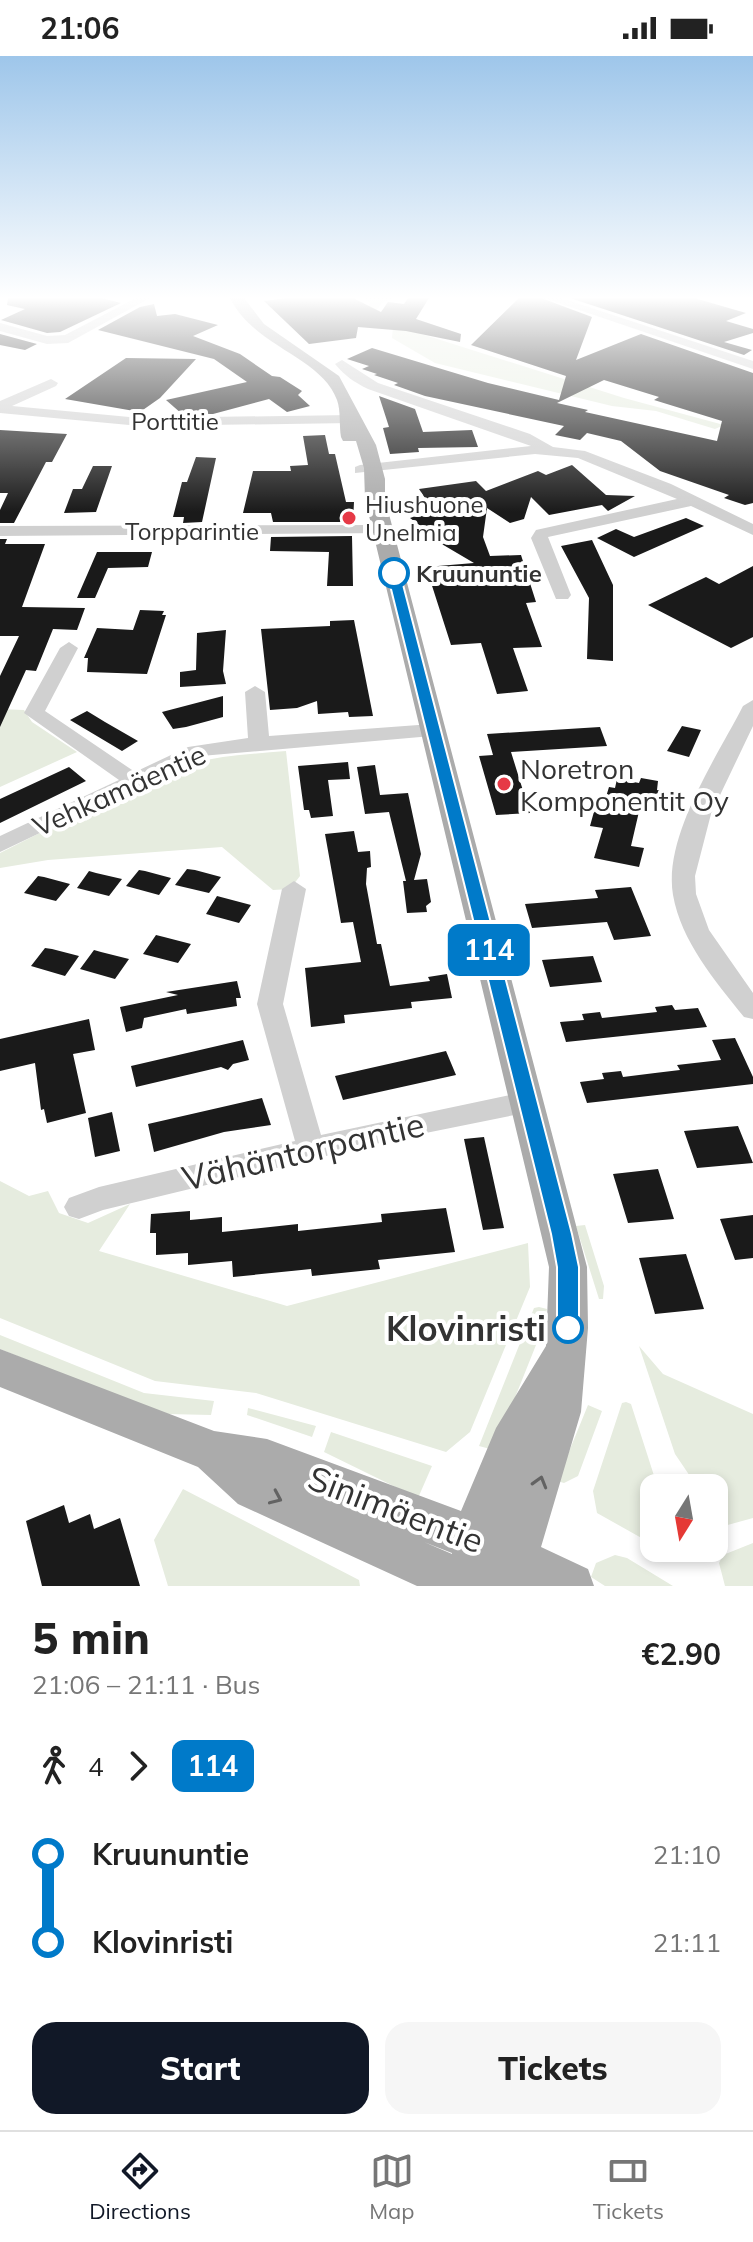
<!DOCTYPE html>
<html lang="en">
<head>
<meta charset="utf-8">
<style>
	body { margin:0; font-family:Mulish,sans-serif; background:#f6f6f6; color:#222; height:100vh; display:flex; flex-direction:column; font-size:30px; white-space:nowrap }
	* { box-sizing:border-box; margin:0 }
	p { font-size:26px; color:#767676 }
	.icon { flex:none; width:44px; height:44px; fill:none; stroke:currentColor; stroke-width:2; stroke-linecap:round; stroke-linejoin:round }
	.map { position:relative; height:1530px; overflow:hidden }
	.panel { display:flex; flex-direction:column; background:#fff; flex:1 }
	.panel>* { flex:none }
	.badge { padding:0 16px; border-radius:12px; font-size:28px; line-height:52px }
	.needle { width:52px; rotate:191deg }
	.buttons { position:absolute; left:640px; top:1418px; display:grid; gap:16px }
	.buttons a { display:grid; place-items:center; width:88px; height:88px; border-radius:16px; background:#fff; box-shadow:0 4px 12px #0003; font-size:40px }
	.map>.badge { position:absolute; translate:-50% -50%; box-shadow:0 0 0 4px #fff }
	.legs { display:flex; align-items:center; gap:12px; height:88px; padding:0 32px; font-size:26px }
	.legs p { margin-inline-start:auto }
	.head { display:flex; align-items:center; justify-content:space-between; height:136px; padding:0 32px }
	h1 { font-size:44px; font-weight:800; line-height:60px }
	.primary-button { display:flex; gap:16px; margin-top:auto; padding:16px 32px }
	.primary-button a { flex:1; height:92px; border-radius:24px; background:#111827; color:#fff; font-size:32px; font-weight:800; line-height:92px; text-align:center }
	.primary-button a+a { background:#f6f6f6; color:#222 }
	ul { padding:0 32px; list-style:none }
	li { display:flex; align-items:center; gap:28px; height:88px; font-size:30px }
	li i { display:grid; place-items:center; width:12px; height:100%; margin:0 10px; background:currentColor }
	li i::after { content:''; width:20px; height:20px; margin:-10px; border:6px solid; border-radius:50%; background:#fff }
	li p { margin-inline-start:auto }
	li:first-child i { background:linear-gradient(#0000 50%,currentColor 0) }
	li:last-child i { background:linear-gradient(currentColor 50%,#0000 0) }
	.status { display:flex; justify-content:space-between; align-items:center; height:56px; padding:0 40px; background:#fff; direction:ltr }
	.status svg { height:22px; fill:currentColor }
	.tab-bar { display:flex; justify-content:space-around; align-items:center; height:112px; border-top:2px solid #e0e0e0; background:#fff; font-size:22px; color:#767676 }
	.tab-bar a { display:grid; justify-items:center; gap:4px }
	.tab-bar .current { color:#111827 }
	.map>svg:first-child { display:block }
	.green { fill:#e6ecdf }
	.building { fill:#1a1a1a; fill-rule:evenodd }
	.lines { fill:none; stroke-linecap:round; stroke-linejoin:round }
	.minor { fill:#d0d0d0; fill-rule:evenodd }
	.major { fill:#ababab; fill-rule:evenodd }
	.oneway { stroke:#636363 }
	.line-1 { fill:#007ac9; stroke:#fff; stroke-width:2 }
	.poi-dot { fill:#e63946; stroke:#fff; stroke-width:3 }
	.stop-1-dot { fill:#fff; stroke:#007ac9; stroke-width:4 }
	.labels { text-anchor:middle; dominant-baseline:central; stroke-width:8; stroke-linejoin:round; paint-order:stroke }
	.far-street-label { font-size:24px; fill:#333; stroke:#fff }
	.far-poi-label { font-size:24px; fill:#333; stroke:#fff; text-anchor:start }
	.far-stop-label { font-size:24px; font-weight:bold; fill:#333; stroke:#fff; text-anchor:start }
	.poi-label { font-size:28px; fill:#333; stroke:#fff; text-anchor:start }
	.street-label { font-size:28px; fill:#333; stroke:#fff }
	.near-street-label { font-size:34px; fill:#333; stroke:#fff }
	.near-stop-label { font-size:34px; font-weight:bold; fill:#333; stroke:#fff; text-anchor:end }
</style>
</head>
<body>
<div class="status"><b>21:06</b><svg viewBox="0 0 49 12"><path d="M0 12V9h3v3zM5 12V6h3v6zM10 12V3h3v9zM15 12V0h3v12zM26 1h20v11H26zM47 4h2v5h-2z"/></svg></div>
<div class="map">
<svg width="753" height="1530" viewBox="0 0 753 1530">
	<rect width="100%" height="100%" fill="#fff"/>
	<path class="green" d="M363 242H393L382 247 376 255 412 275 624 342 724 369 715 373 656 355 612 350 435 307 392 282 393 271 368 250 370 247Z
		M0 653 24 654 32 666 77 696 0 731Z
		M286 695 300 820 290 833 273 834 222 791 48 804 0 812V797L135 729C155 728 169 716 187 709 219 699 253 698 286 695Z
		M0 1125 29 1140 48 1135 59 1157 88 1167 130 1148 99 1195 287 1250 528 1187 530 1231 470 1376 446 1396 256 1337 155 1325 0 1262Z
		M585 1169 604 1230 603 1243H599L576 1170Z
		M539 1251 547 1253 542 1274 494 1394 479 1390 534 1252Z
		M0 1279 144 1337 214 1345 211 1359 167 1358 138 1349 0 1293Z
		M639 1290 663 1318 753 1358V1462L724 1470 714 1455V1432H698L675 1398Z
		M626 1346 631 1348 658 1432H654V1489L597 1457 593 1435 622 1347Z
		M588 1349 602 1355 578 1420 564 1427 557 1425Z
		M248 1352 316 1370 312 1381 247 1359Z
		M331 1376 432 1410 418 1442 324 1396Z
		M183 1433 359 1524 360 1530H168L154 1484Z
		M753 1487V1530H725L719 1507 723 1499Z
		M615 1499 627 1502 673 1530H605L591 1521 596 1507Z"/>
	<path class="building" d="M8 242H101L121 247 60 276 47 277 1 264 25 253 7 249Z
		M287 242H353L381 256 388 246 404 248 408 242H429L416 263 461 278 460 286 406 275 358 271 356 282 309 288 264 245Z
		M519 242H541L592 261 576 304 641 278 753 317V447L745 449 724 442 729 439 660 415 621 385 587 377 580 384 555 379 564 370 425 340 394 329 398 327 374 319 377 318 362 313 369 310 347 303 372 292 488 327 559 344 566 320 471 289ZM604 324 659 341 654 344 722 365 717 385 585 356 588 354 557 347Z
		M570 242H694L746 257 726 265 753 273V277L724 286 752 294 744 299Z
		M154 248 157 260 175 258 218 269 193 280 240 298 272 320 280 321 302 335 298 339 310 350 287 356 269 343 213 358H182L166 344 247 326 214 303 98 274 140 251Z
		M0 278 37 288 25 294 0 289Z
		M126 302 196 303 160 342 140 356 65 343Z
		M379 340 415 353 423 376 472 374 478 391 418 392 419 396 390 398 383 372 389 371Z
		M0 374 67 378 52 406H46L14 467H0V454L8 437H0Z
		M325 379 329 398H335L346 446H354L353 466H273L271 457H243L253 415H291L290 410 308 409 303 380Z
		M196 401 216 402 202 466 183 467 184 461H173L182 426H187Z
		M572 409 606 439 635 440 608 455 602 449 549 459 531 441 524 463 510 467 487 452 483 481 490 500 521 499 536 546 526 547 542 591 513 592 528 635 497 638 481 587 451 589 426 511 474 507 423 477 418 472 422 471 410 462 433 454 419 433 476 425 486 435 538 415 546 419Z
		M93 410H112L96 456 64 457 73 433H82Z
		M686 462 704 470 634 501 597 482 616 473 634 481Z
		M352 480 353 530H327L329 496 270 495 271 481Z
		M0 483H7L5 488H45L22 551 85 552 77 574 53 573 36 615 26 614 0 671V620L19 580H0Z
		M592 484 613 529V605L587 603 589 542 561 490Z
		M97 496H152L148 511 108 512 95 542H77Z
		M753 510V581L731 592 648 549 706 521 719 528Z
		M140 554 164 555 162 559H166L147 618 87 616 88 602H84L97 572 133 574Z
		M354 564 373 660 349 661 348 656 318 658 317 645 297 652 270 654 261 573 330 570V565Z
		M226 574 223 615 226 628 180 631V616L196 614 197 577Z
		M223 640V661L186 671 173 673 162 656Z
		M87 655 105 666 138 685 122 695 70 664Z
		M682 670 701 674 689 701 667 695Z
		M600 671 607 690 511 696 530 757 496 759 479 700 493 699 487 678Z
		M348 706 350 723 328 724 333 760 311 762 309 754H304L298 710Z
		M375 709 380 739 408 737 421 798 414 824 427 823 431 846 426 850 427 856 407 857 403 825H406L389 756 365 758 357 711Z
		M69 711 86 725 0 767V743Z
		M641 722 658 725 657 734 679 738 676 753 641 747 631 790 644 792 639 811 594 802 603 772 590 770 595 752 602 754 609 731 615 732 617 723 639 727Z
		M354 775 358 796 370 795 371 811 367 812 366 828 377 888H381L390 930 430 925 428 921 447 918 452 942 411 946 412 952 344 959 345 967 311 971 305 912 361 906 353 866 341 867 325 778Z
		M187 813 195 814 221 821 209 837 175 829Z
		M139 814 145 815 171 822 159 839 126 830Z
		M89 815 96 817 122 823 109 840 77 832Z
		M38 820 44 821 70 828 56 845 24 837Z
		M631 831 651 880 614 884 607 866 532 872 525 848 598 842 595 834Z
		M217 840 251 849 239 867 206 858Z
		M156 879 164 881 191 888 178 907 143 898Z
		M45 892 52 893 79 900 65 920 31 910Z
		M94 894 101 896 129 903 115 923 80 913Z
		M593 900 602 926 550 931 542 904Z
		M237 925 241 942H236L237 950 187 958 186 953 144 962 142 972 126 976 120 951 178 939 166 936Z
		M672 949 675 954 698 952 707 971 566 986 560 966 584 964 582 958 600 956 602 962 657 956 655 951Z
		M89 963 95 994 73 998 86 1057 47 1067 44 1053 41 1054 35 1007 0 1015V983Z
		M735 982 753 1021V1028L587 1047 580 1026 604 1023 602 1017 621 1015 623 1021 655 1017 680 1014 677 1009 721 1004 712 984Z
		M243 984 249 1004 233 1008 228 1014 221 1011 136 1031 131 1010Z
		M446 995 456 1019 343 1044 335 1020Z
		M262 1042 271 1069 224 1076 154 1096 148 1068Z
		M112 1056 120 1095 95 1101 88 1062Z
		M738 1070 753 1107 697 1112 684 1075Z
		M484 1081 504 1172 483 1174 464 1083Z
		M658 1113 674 1163 628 1167 613 1118Z
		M446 1152 455 1196 378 1204 380 1213 312 1220 311 1213 233 1221 232 1205 188 1209V1197L156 1199V1177H150L151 1158 190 1155V1164L222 1161V1176L298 1168V1175L382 1166 381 1158Z
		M753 1159V1202L735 1204 720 1163Z
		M686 1198 704 1253 655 1258 639 1202Z
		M64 1449 69 1467 90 1458 94 1473 120 1462 140 1530H42L26 1465Z"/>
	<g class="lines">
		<path class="minor" d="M136 242H150L68 287 47 288 0 275V267L47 280 65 279Z
			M544 242H561L753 305V313Z
			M342 304 378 327 530 378 553 391 585 395 671 428 753 468V479L691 450 548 481 571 539 568 543H556L531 482 536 474 677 443 578 402 535 398 355 417V411L360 409 531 390 368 333C354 326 345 320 335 308Z
			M51 323 58 327 56 330 12 350 140 362 351 359 358 363 351 367 140 370 0 357V345Z
			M383 469 391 474 389 477 0 480V470Z
			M69 586 78 592 45 655 135 716 188 691 248 682 245 636 255 630 265 636 269 680 432 668 442 674 432 680 201 700 0 796V780L119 724 24 657 60 592Z
			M753 644V670L711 758 695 820 696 838 709 874 753 937V963L744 961C715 925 681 885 673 839 663 780 717 701 743 650Z
			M294 825 306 833 283 948 321 1079 529 1035 539 1038 543 1046 539 1054 396 1083 103 1154 79 1163 69 1160 64 1151 69 1142 99 1131 295 1085 257 948 282 833Z"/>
		<path class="major" d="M230 242H244L264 268 339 320 376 389 385 423V443L587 1211 588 1272 581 1356 541 1491 588 1513 594 1530H417L238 1448 198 1411 0 1331V1293L214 1375 267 1383 461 1455 496 1372 546 1290 549 1211 365 443 364 412 356 385H343L341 381C339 369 341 355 337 344 322 301 254 291 230 242ZM424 1486 452 1497V1498Z"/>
	</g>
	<defs><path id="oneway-chevron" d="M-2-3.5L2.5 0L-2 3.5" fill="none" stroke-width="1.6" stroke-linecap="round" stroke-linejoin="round" transform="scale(2)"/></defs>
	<g class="oneway">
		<use href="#oneway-chevron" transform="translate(540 1426) rotate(-74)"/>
		<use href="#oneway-chevron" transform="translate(276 1442) rotate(24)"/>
	</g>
	<linearGradient id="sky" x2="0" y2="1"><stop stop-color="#9ec6ea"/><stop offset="0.53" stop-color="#fff"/><stop offset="1" stop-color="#fff" stop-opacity="0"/></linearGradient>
	<rect width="753" height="456" fill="url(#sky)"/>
	<path class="line-1" d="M394 514 400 517 572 1178 579 1211V1272L576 1280 568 1283 560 1280 557 1272V1211L551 1178 387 517Z"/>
	<g class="poi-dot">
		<circle cx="349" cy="462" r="8"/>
		<circle cx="504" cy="728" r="8"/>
	</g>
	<g class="stop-1-dot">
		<circle cx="394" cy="517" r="14"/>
		<circle cx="568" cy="1272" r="14"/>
	</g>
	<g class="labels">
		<g class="far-street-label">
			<text x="175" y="365">Porttitie</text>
			<text x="192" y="475">Torpparintie</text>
		</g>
		<g class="far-poi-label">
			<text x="365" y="448">Hiushuone<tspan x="365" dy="28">Unelmia</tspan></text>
		</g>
		<g class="far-stop-label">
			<text x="416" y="517">Kruununtie</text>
		</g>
		<g class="poi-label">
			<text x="520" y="712">Noretron<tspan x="520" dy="32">Komponentit Oy</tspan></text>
		</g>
		<g class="street-label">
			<text transform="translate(119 734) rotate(-24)">Vehkamäentie</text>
		</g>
		<g class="near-street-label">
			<text transform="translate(303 1095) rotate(-13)">Vähäntorpantie</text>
			<text transform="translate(396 1453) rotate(21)">Sinimäentie</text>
		</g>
		<g class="near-stop-label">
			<text x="546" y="1272">Klovinristi</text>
		</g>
	</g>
</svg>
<div class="buttons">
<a><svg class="needle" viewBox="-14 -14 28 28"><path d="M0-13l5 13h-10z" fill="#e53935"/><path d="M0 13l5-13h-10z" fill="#767676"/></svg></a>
</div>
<b class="badge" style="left:489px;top:894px;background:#007ac9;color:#fff">114</b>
</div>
<section class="panel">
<div class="head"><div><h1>5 min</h1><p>21:06 – 21:11 · Bus</p></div><b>€2.90</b></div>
<div class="legs"><svg class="icon" aria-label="walk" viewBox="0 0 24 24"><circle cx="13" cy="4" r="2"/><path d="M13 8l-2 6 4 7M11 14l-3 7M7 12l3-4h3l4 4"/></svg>4<svg class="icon" aria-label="forward" viewBox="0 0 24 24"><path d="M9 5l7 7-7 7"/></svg><b class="badge" style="background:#007ac9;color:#fff">114</b></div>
<ul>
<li><i style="color:#007ac9"></i><b>Kruununtie</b><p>21:10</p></li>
<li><i style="color:#007ac9"></i><b>Klovinristi</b><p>21:11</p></li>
</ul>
<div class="primary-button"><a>Start</a><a>Tickets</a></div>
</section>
<nav class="tab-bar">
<a class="current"><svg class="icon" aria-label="directions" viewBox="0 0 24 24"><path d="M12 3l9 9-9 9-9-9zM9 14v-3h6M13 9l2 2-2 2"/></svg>Directions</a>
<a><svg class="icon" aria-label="map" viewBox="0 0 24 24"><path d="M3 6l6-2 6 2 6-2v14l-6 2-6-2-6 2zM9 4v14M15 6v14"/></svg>Map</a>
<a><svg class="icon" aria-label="tickets" viewBox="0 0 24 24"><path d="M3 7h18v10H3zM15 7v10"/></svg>Tickets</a>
</nav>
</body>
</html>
